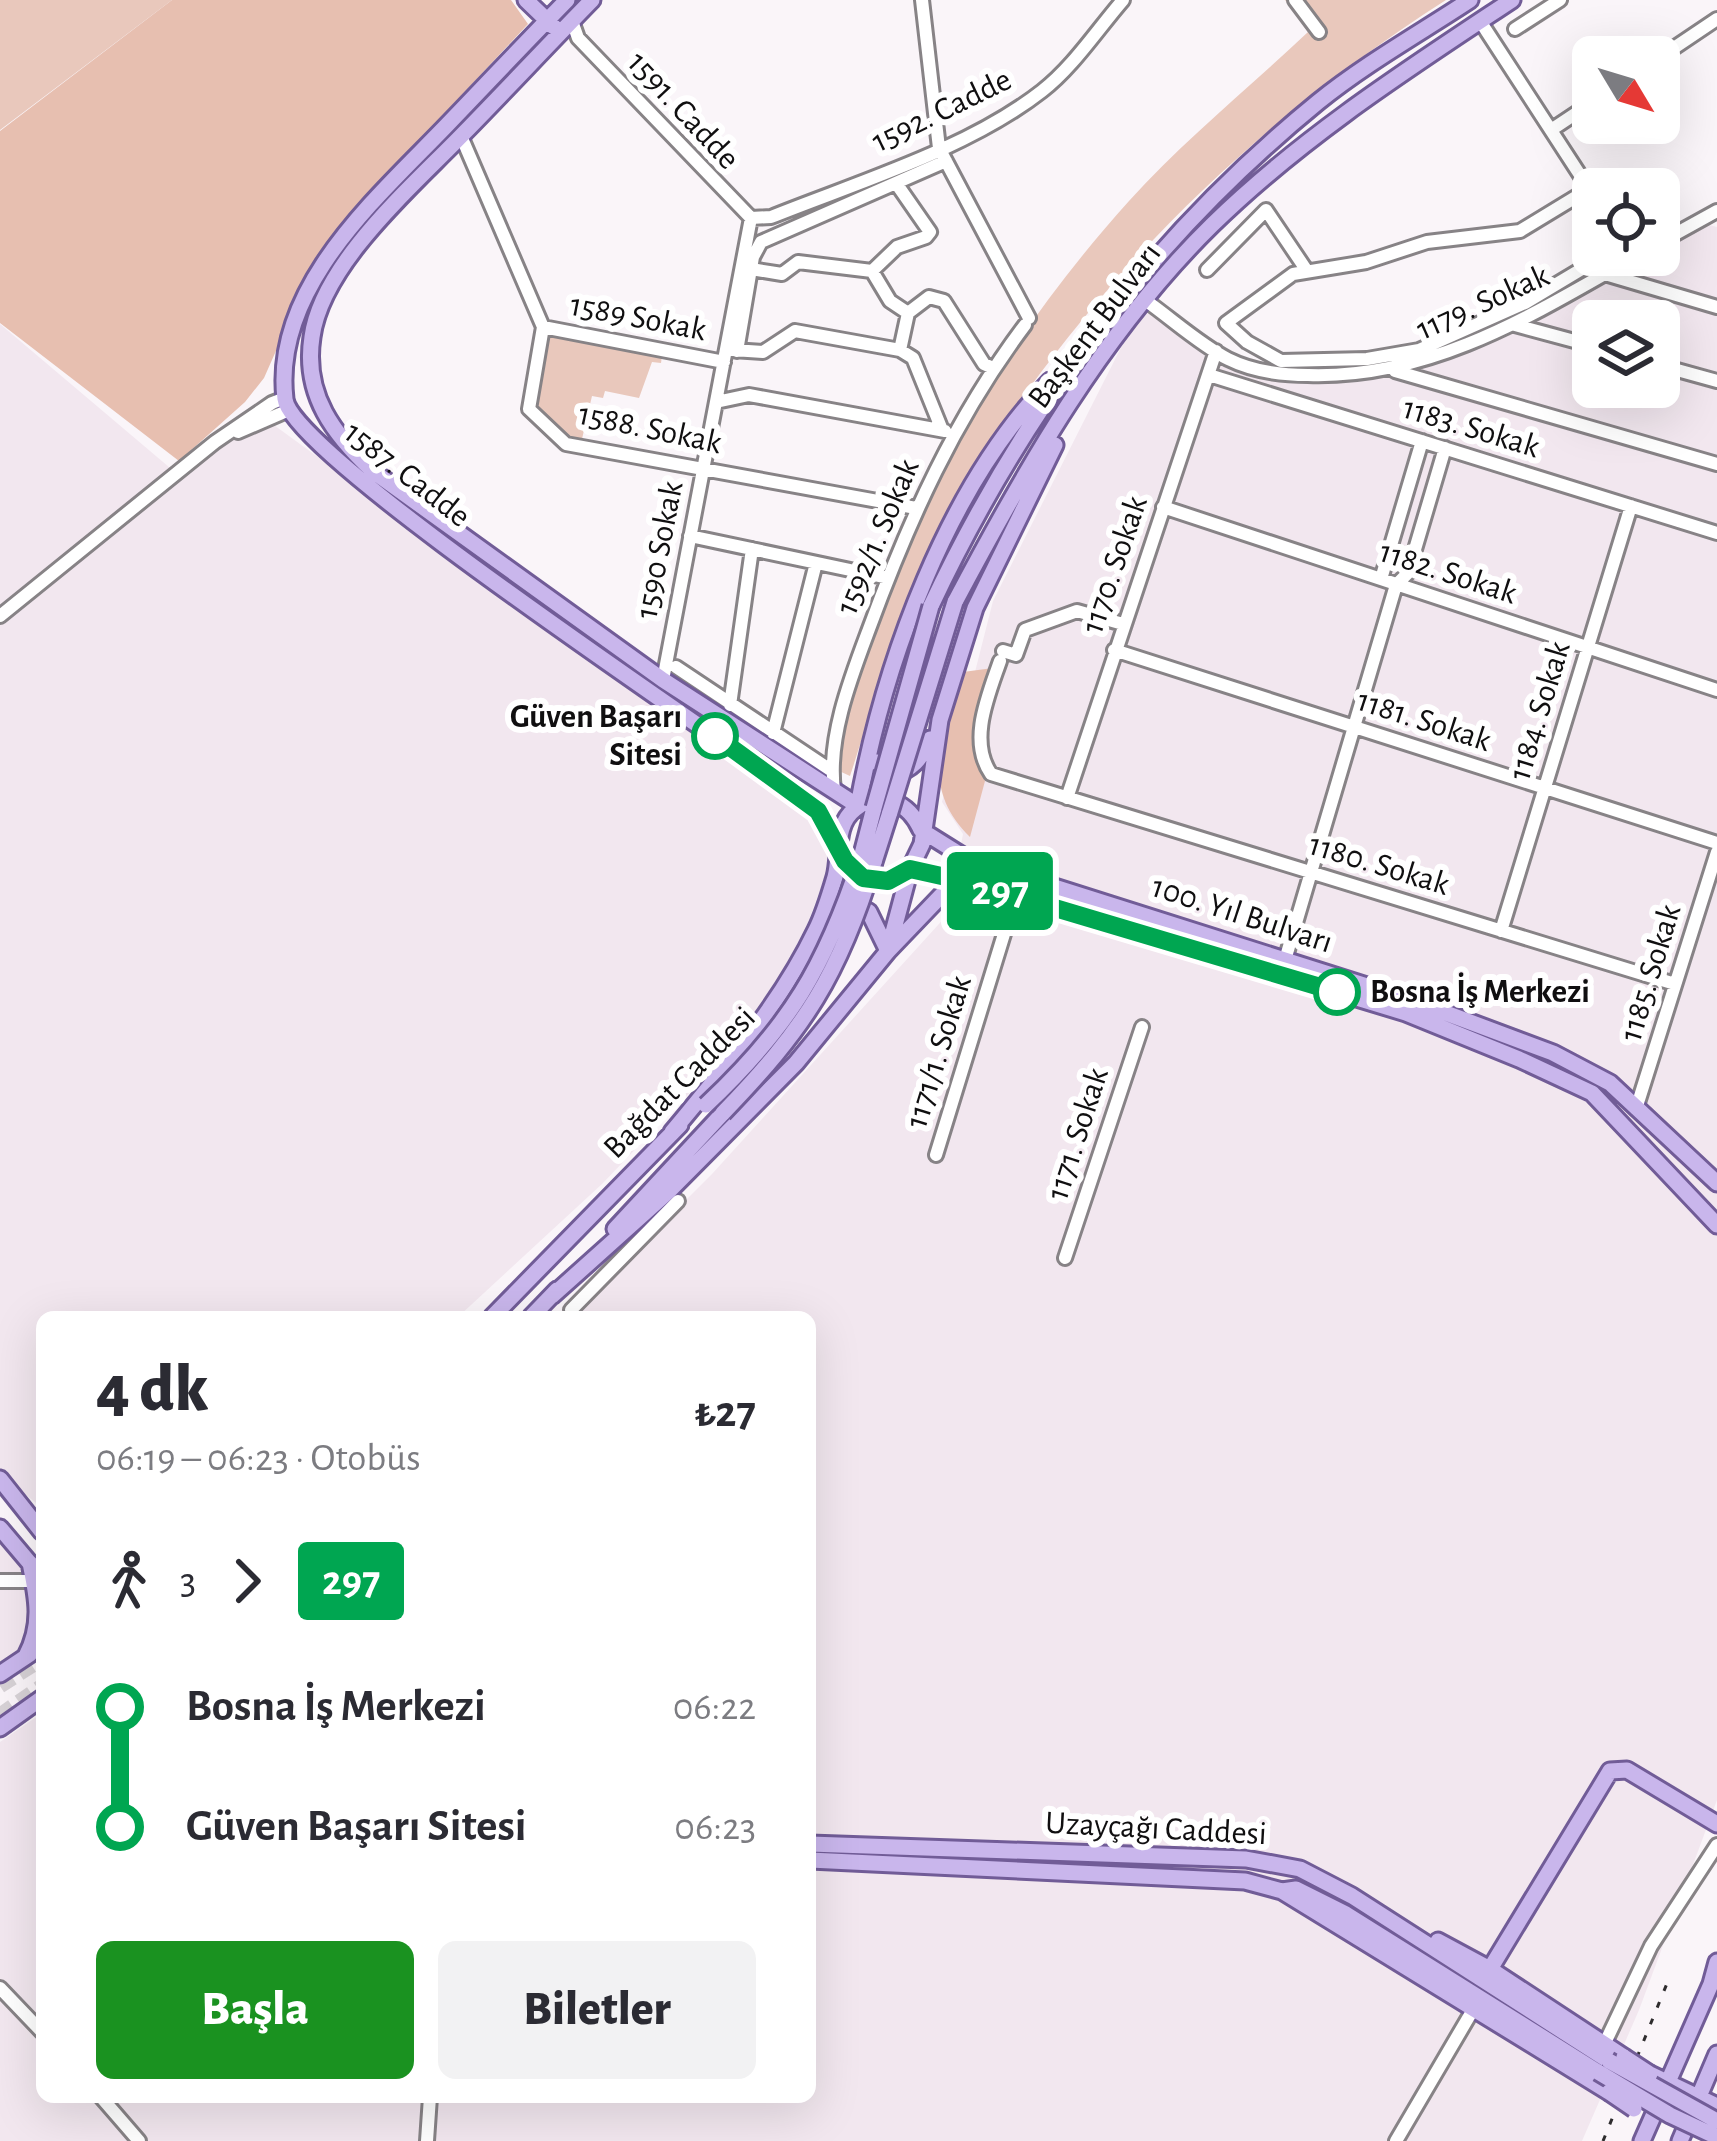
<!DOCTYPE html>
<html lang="tr">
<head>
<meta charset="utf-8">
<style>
	body { margin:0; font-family:"Alegreya Sans",sans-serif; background:#f2f2f3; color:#2b2b33; height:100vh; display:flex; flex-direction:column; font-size:45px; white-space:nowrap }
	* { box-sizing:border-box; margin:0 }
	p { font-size:39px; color:#7c7c81 }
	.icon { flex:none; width:66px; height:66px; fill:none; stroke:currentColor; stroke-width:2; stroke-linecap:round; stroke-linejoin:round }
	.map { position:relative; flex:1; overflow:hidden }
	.drawer { position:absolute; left:36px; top:1311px; width:780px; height:792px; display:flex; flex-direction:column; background:#fff; border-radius:18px; box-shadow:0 12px 48px #0002 }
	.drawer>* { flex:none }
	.badge { padding:0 24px; border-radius:9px; font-size:42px; line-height:78px }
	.needle { width:78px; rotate:128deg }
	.fabs { position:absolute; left:1572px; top:36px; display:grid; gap:24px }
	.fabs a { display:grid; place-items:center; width:108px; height:108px; border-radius:18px; background:#fff; box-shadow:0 12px 48px #0002; font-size:60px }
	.map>.badge { position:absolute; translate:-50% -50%; box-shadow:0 0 0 6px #fff }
	.legs { display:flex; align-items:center; gap:18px; height:132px; padding:0 60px; font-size:39px }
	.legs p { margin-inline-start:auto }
	.summary { display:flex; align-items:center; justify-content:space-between; height:204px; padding:0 60px }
	h1 { font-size:66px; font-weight:800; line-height:90px }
	.button { display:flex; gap:24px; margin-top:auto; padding:24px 60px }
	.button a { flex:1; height:138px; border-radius:18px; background:#1a9220; color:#fff; font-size:48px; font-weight:800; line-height:138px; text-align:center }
	.button a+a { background:#f2f2f3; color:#2b2b33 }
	ul { padding:0 60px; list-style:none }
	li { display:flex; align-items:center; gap:42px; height:120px; font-size:45px }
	li i { display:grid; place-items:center; width:18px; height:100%; margin:0 15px; background:currentColor }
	li i::after { content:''; width:30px; height:30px; margin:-15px; border:9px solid; border-radius:50%; background:#fff }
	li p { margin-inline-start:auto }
	li:first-child i { background:linear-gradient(#0000 50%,currentColor 0) }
	li:last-child i { background:linear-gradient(currentColor 50%,#0000 0) }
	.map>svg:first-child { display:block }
	.built { fill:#f2e7ef; fill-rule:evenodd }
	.green { fill:#e9c8bc }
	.forest { fill:#e7bfb0 }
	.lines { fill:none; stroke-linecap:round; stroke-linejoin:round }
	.major-tunnel { stroke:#d7d2d6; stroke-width:15; stroke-dasharray:15 8; stroke-linecap:butt }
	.minor-casing { stroke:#878386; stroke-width:18 }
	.major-casing { stroke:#715c97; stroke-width:21 }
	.minor { stroke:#fff; stroke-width:12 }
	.major { stroke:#c9b6ec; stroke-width:15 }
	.rail { stroke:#2e2c2e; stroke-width:3; stroke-dasharray:6 12; stroke-linecap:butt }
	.major-bridge-casing { stroke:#715c97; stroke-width:21; stroke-linecap:butt }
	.major-bridge { stroke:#c9b6ec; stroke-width:15 }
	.line-1-casing { stroke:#fff; stroke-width:27 }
	.line-1 { stroke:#00a651; stroke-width:18 }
	.stop-1-dot { fill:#fff; stroke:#00a651; stroke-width:6 }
	.labels { text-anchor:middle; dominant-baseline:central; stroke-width:12; stroke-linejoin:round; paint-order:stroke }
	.street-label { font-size:33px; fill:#100f10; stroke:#fff }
	.stop-label { font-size:33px; font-weight:bold; fill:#100f10; stroke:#fff; text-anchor:end }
</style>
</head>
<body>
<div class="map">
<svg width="1717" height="2141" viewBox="0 0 1717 2141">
	<rect width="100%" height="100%" fill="#faf5f9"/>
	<path class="built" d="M1697 222 1717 227V1800L1639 2010 1582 2141H0V1742L42 1713V2097H810V1317H569L712 1174 948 914 963 834 942 802 993 601 1145 300 1216 351 1280 374 1392 370 1515 325 1638 255H1659V243ZM1593 321H1659V387H1593Z
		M0 324 176 473 215 442 267 420 818 821 830 863 803 936 750 1030 602 1184 458 1317H42V1508L0 1473Z
		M0 1537 20 1567 30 1593 31 1611 15 1665 0 1680Z"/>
	<path class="green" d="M0 0H172L0 130Z
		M1285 0H1446C1282 105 1143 232 1028 390 1003 424 976 457 956 495 908 582 881 682 850 776L837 770C877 557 984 362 1129 201 1183 141 1249 88 1308 32Z
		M544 332 662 356 661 363 652 362 639 398 605 391 603 398 592 396 582 439 562 437 531 407Z"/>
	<path class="forest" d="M172 0H511L528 24 337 229 289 309 279 344 264 378 245 402 179 461 0 323V131Z
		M993 668C978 709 965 739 985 781L970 837C917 785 944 733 963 672Z"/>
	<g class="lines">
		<path class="major-tunnel" d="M0 1686 42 1659
			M0 1715 42 1686"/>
		<g class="minor-casing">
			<path id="minor" d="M922 0 939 148 1029 318
				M1295 0 1319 32
				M572 21 578 38 751 218
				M1480 21 1593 195
				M1515 29 1560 0
				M1659 58 1717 19
				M1551 130 1593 102
				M461 136 543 327 529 409 566 444 916 508
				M1589 189 1520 231 1427 242 1366 262 1293 274 1226 323 1247 342 1281 361 1367 359 1419 350 1525 303 1605 255
				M751 218 771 217C858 182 968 149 1042 91 1073 67 1097 30 1123 0
				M1659 243 1717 211
				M751 269 782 274 798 262 872 271 890 301 908 313 900 350
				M1207 270 1266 210 1307 271
				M872 271 897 247 926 237 930 232 896 183
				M1605 274 1717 307
				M1145 300C1172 319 1199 344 1228 359 1252 371 1282 375 1308 375 1432 379 1534 314 1638 255
				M908 313 929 297 944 301 984 364 993 368
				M1515 325 1593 346
				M543 327 724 362
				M733 350 763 352 795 331 900 350 913 358 942 430
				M737 351 753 257 761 242 946 161
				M1659 365 1717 381
				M1395 371 1717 464
				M1209 375 1717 533
				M716 402 749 395 945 431
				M238 432 289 410
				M1163 507 1717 690
				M690 536 888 578
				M1381 579 1422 441
				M0 616 215 442 272 403 285 398
				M1114 650 1717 843
				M1003 651 1016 655 1025 630 1077 611 1123 624
				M1000 661C988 696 968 741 991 774L1675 984
				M676 667 832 771
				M663 680 751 218
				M730 705 752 549
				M773 733 816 563
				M834 790C827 738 851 677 869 629 909 520 955 418 1025 325
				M1067 798 1216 351
				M1501 931 1631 506
				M1285 960 1396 585 1408 573 1445 448
				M1636 1109 1717 852
				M936 1155 1016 895
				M1065 1258 1142 1027
				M571 1310 678 1201
				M0 1581H34
				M0 1988 42 2032
				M1604 2045 1651 1946 1717 1845
				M101 2097 139 2141
				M427 2141 430 2097
				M1396 2141 1474 2008"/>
		</g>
		<g class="major-casing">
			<path id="major" d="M526 0 554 27
				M567 0C527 41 487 83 447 125 378 197 272 287 285 399 292 457 737 749 809 803 842 831 850 913 910 869
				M592 0C549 44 507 89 464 133 414 185 322 263 312 337 303 395 334 435 374 472L663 680 858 806
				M955 602C1026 468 1103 332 1212 225 1302 137 1408 69 1512 0
				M931 606C1023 410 1150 239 1318 102 1365 64 1420 33 1470 0
				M877 762 890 776C914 769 920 760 930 739
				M858 806C884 662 947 487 1050 381
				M921 830 969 860 1411 1000 1553 1053 1610 1083 1717 1183
				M861 858 874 808
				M874 862 890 812
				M910 869 1050 905 1406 1013 1519 1059 1592 1093 1717 1225
				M852 903 869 912 888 951
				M888 951 910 869 922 844 940 720 975 608 1055 445
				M672 1132C725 1068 780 1005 816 930 824 914 830 894 835 877 841 855 834 825 855 809 880 788 909 803 921 830
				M615 1229 723 1113
				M552 1296 668 1192 796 1063 888 951 957 879 954 869 969 860
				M492 1317 680 1125
				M531 1317 557 1290
				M0 1479 42 1532
				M0 1528 33 1567
				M26 1656C43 1624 37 1597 30 1563
				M0 1674 30 1654
				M0 1728 42 1698
				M810 1844 1246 1859 1300 1869 1352 1896 1609 2061
				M810 1860 1245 1881 1282 1891 1296 1889 1346 1914 1598 2072
				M1282 1891 1609 2092
				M1438 1941 1490 1969 1624 2057
				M1490 1969 1610 1771 1627 1770 1717 1824
				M1650 2074 1717 2106
				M1642 2141 1711 1984 1717 1962
				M1680 2141 1717 2054"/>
		</g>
		<use href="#minor" class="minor"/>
		<use href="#major" class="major"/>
		<path class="rail" d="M1603 2141 1668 1981"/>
		<g class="major-bridge-casing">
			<path id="major-bridge" d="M874 808 931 606
				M890 812 955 602
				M706 1105C790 1026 825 967 861 858
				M723 1113C805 1028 839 976 874 862
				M1624 2057 1650 2074
				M1609 2061 1717 2121
				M1598 2072 1670 2115 1715 2136
				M1609 2092 1634 2109"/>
		</g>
		<use href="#major-bridge" class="major-bridge"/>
	</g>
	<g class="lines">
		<g class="line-1-casing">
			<path id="line-1" d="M715 736 818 811 845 861 863 878 888 881 910 869 964 881 1337 992"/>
		</g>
		<use href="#line-1" class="line-1"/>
	</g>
	<g class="stop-1-dot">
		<circle cx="715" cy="736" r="21"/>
		<circle cx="1337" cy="992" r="21"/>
	</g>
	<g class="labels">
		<g class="street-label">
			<text transform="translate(683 111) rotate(47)">1591. Cadde</text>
			<text transform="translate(942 111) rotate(-26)">1592. Cadde</text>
			<text transform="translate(1483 303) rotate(-24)">1179. Sokak</text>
			<text transform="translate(638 318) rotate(11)">1589 Sokak</text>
			<text transform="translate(1095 326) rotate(-53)">Başkent Bulvarı</text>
			<text transform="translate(1471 428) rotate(17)">1183. Sokak</text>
			<text transform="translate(650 429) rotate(12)">1588. Sokak</text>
			<text transform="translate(407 475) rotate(38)">1587. Cadde</text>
			<text transform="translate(878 537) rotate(-67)">1592/1. Sokak</text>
			<text transform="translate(660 550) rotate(-79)">1590 Sokak</text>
			<text transform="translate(1115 565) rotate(-71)">1170. Sokak</text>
			<text transform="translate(1448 573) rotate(18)">1182. Sokak</text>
			<text transform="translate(1540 711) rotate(-73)">1184. Sokak</text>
			<text transform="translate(1424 721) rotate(18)">1181. Sokak</text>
			<text transform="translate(1379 865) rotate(17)">1180. Sokak</text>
			<text transform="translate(1242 915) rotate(18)">100. Yıl Bulvarı</text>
			<text transform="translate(1651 973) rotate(-73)">1185. Sokak</text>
			<text transform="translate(939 1052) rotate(-73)">1171/1. Sokak</text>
			<text transform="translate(680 1083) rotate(-45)">Bağdat Caddesi</text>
			<text transform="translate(1078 1134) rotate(-72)">1171. Sokak</text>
			<text transform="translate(1156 1829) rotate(3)">Uzayçağı Caddesi</text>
		</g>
		<g class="stop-label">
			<text x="682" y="717">Güven Başarı<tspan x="682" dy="38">Sitesi</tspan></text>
			<text x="1370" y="992" text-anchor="start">Bosna İş Merkezi</text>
		</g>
	</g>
</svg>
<div class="fabs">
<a><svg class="needle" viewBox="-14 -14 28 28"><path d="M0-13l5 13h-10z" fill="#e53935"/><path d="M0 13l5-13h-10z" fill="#7c7c81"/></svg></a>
<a><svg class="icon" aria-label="locate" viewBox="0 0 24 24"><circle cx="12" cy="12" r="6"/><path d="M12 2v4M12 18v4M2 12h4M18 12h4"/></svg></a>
<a><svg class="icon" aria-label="layers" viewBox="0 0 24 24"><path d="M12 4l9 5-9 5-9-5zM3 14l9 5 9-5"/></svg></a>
</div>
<b class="badge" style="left:1000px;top:891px;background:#00a651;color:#fff">297</b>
<section class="drawer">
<div class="summary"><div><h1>4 dk</h1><p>06:19 – 06:23 · Otobüs</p></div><b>₺27</b></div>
<div class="legs"><svg class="icon" aria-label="walk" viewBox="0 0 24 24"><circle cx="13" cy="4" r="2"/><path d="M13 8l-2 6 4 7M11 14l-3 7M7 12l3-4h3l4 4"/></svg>3<svg class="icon" aria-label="forward" viewBox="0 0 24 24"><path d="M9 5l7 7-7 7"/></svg><b class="badge" style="background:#00a651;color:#fff">297</b></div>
<ul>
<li><i style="color:#00a651"></i><b>Bosna İş Merkezi</b><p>06:22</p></li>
<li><i style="color:#00a651"></i><b>Güven Başarı Sitesi</b><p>06:23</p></li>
</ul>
<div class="button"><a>Başla</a><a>Biletler</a></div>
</section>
</div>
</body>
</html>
